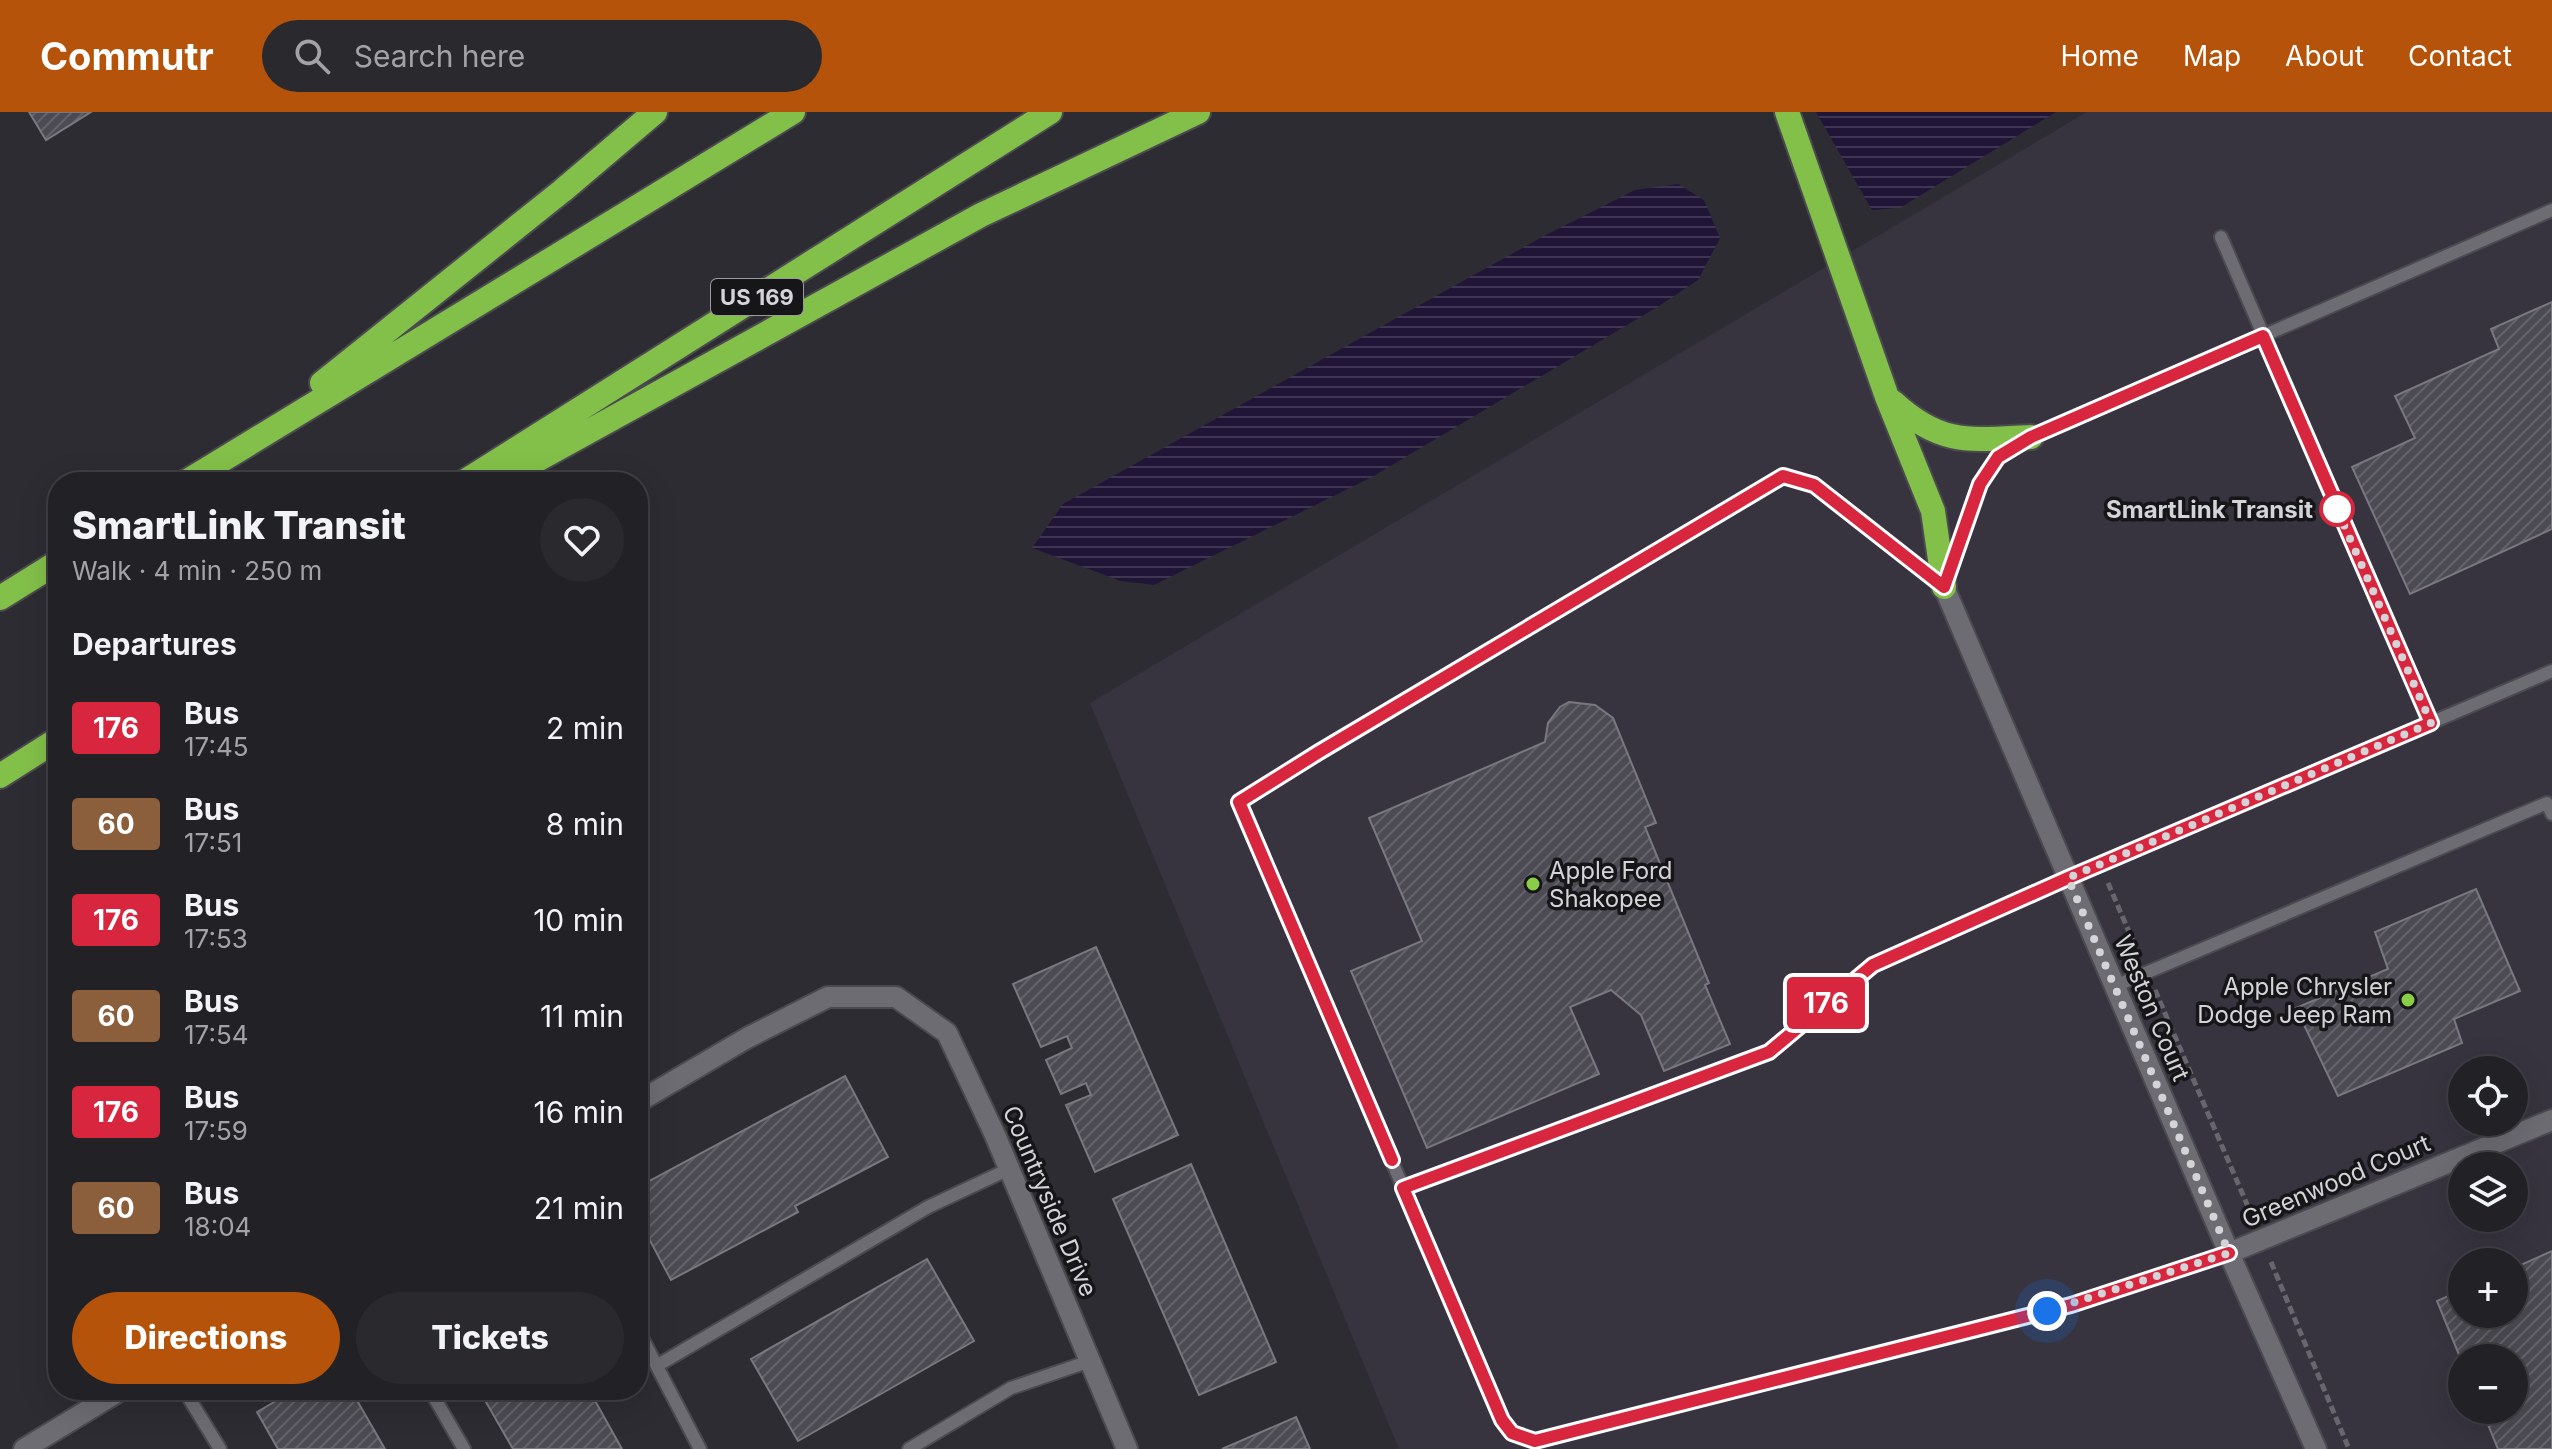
<!DOCTYPE html>
<html lang="en">
<head>
<meta charset="utf-8">
<style>
	body { margin:0; font-family:Inter,sans-serif; background:#2a292e; color:#f1f3f6; height:100vh; display:flex; flex-direction:column; font-size:30px; white-space:nowrap }
	* { box-sizing:border-box; margin:0 }
	p { font-size:26px; color:#a2a3a7 }
	.icon { flex:none; width:44px; height:44px; fill:none; stroke:currentColor; stroke-width:2; stroke-linecap:round; stroke-linejoin:round }
	.map { position:relative; flex:1; overflow:hidden }
	.panel { position:absolute; left:48px; top:360px; width:600px; height:928px; display:flex; flex-direction:column; background:#222126; border-radius:32px; box-shadow:0 8px 32px #0002,0 0 0 2px #3f3e43 }
	.panel>* { flex:none }
	.badge { padding:0 16px; border-radius:6px; font-size:28px; line-height:52px }
	.buttons { position:absolute; left:2448px; top:944px; display:grid; gap:16px }
	.buttons a { display:grid; place-items:center; width:80px; height:80px; border-radius:50%; background:#222126; box-shadow:0 8px 32px #0002,0 0 0 2px #3f3e43; font-size:40px }
	.you { position:absolute; width:40px; height:40px; margin:-20px; border:6px solid #fff; border-radius:50%; background:#1a73e8; box-shadow:0 0 0 12px #1a73e833 }
	.map>.badge { position:absolute; translate:-50% -50%; box-shadow:0 0 0 4px #fff }
	h2 { padding:0 24px; font-size:30px; line-height:72px }
	.round { display:grid; place-items:center; flex:none; width:84px; height:84px; border-radius:42px; background:#2a292e }
	.head { display:flex; align-items:center; justify-content:space-between; height:136px; padding:0 24px }
	h1 { font-size:38px; font-weight:800; line-height:60px }
	.action { display:flex; gap:16px; margin-top:auto; padding:16px 24px }
	.action a { flex:1; height:92px; border-radius:48px; background:#b45309; color:#fff; font-size:32px; font-weight:800; line-height:92px; text-align:center }
	.action a+a { background:#2a292e; color:#f1f3f6 }
	ul { padding:0; list-style:none }
	li { display:flex; align-items:center; gap:24px; height:96px; padding:0 24px }
	li div { flex:1 }
	li b { display:block; font-size:30px }
	li em { font-style:normal }
	li .badge { min-width:88px; font-weight:700; text-align:center }
	header { display:flex; align-items:center; gap:48px; box-sizing:border-box; height:112px; padding:0 40px; background:#b45309; color:#fff }
	header strong { font-size:38px }
	nav { display:flex; gap:44px; margin-inline-start:auto; font-size:28px }
	.search { width:560px; height:72px; background:#2a292e; display:flex; align-items:center; gap:20px; box-sizing:border-box; padding:0 28px; border-radius:44px; color:#a2a3a7; font-size:30px }
	.map>svg:first-child { display:block }
	.built { fill:#373440; fill-rule:evenodd }
	.water { fill:url(#water-rules) }
	.building { fill:url(#building-hatch); stroke:#79787f; stroke-width:2 }
	.lines { fill:none; stroke-linecap:round; stroke-linejoin:round }
	.lane-casing { stroke:#4b4a4f; stroke-width:16 }
	.street-casing { stroke:#4b4a4f; stroke-width:24 }
	.highway-casing { stroke:#4b4a4f; stroke-width:28 }
	.path { stroke:#67666c; stroke-width:5; stroke-dasharray:8 4; stroke-linecap:butt }
	.lane { stroke:#6d6c73; stroke-width:12 }
	.street { stroke:#6d6c73; stroke-width:20 }
	.highway { stroke:#83c049; stroke-width:24 }
	.line-casing { stroke:#fff; stroke-width:18 }
	.line { stroke:#d7263d; stroke-width:12 }
	.walk { stroke:#d4d3d7; stroke-width:8; stroke-dasharray:0 14.4 }
	.stop-dot { fill:#fff; stroke:#d7263d; stroke-width:4 }
	.poi-dot { fill:#8ace47; stroke:#161518; stroke-width:3 }
	.labels { text-anchor:middle; dominant-baseline:central; stroke-width:7; stroke-linejoin:round; paint-order:stroke }
	.shield { fill:#161518; stroke:#9b9a9e; stroke-width:2 }
	.shield-label { font-size:22px; font-weight:bold; fill:#d4d3d7 }
	.stop-label { font-size:24px; font-weight:bold; fill:#d4d3d7; stroke:#161518; text-anchor:end }
	.poi-label { font-size:24px; fill:#d4d3d7; stroke:#161518; text-anchor:start }
	.street-label { font-size:24px; fill:#d4d3d7; stroke:#161518 }
</style>
</head>
<body>
<header>
<strong>Commutr</strong>
<div class="search"><svg class="icon" aria-label="search" viewBox="0 0 24 24"><circle cx="10" cy="10" r="6"/><path d="M15 15l6 6"/></svg>Search here</div>
<nav><a>Home</a><a>Map</a><a>About</a><a>Contact</a></nav>
</header>
<div class="map">
<svg width="2552" height="1337" viewBox="0 0 2552 1337">
	<defs>
		<pattern id="water-rules" width="6" height="5" patternUnits="userSpaceOnUse" patternTransform="scale(2)"><rect width="6" height="5" fill="#201537"/><path d="M0 2.5h6" fill="none" stroke="#403653"/></pattern>
		<pattern id="building-hatch" width="6" height="6" patternUnits="userSpaceOnUse" patternTransform="scale(2)"><rect width="6" height="6" fill="#4c4a52"/><path d="M-1 1l2-2M0 6l6-6M5 7l2-2" fill="none" stroke="#65636a"/></pattern>
	</defs>
	<rect width="100%" height="100%" fill="#2e2c33"/>
	<path class="built" d="M2087 0H2552V1337H1399L1090 591ZM2462 958H2514V1010H2462ZM2462 1054H2514V1106H2462ZM2462 1150H2514V1202H2462ZM2462 1246H2514V1298H2462Z"/>
	<path class="water" d="M1816 0H2056L1900 96 1872 98Z
		M1678 72 1704 88 1720 126 1698 168 1659 194 1372 365 1154 473 1121 469 1032 436 1063 392 1542 125 1635 78Z"/>
	<path class="building" d="M29 0H91L46 28Z
		M2552 190V417L2410 482 2352 355 2415 326 2395 284 2499 237 2491 217Z
		M1569 590 1595 593 1613 606 1656 711 1645 715 1709 871 1705 873 1730 932 1664 959 1641 903 1611 878 1570 895 1599 962 1427 1036 1351 859 1422 829 1369 706 1545 630 1548 611 1560 595Z
		M2476 777 2520 879 2454 907 2462 931 2338 984 2296 896 2388 857 2375 820Z
		M1096 835 1178 1023 1095 1060 1066 993 1091 983 1086 971 1061 982 1046 948 1072 936 1067 924 1041 935 1013 872Z
		M845 964 888 1045 795 1094 798 1100 671 1168 638 1106V1075Z
		M1191 1052 1276 1250 1199 1283 1113 1087Z
		M2552 1139V1337H2498L2482 1298H2514V1246H2462V1250L2437 1189 2462 1178V1202H2514V1156Z
		M927 1147 974 1229 798 1329 751 1247Z
		M295 1278H351L385 1337H278L257 1300Z
		M479 1278H589L622 1337H513Z
		M1296 1305 1310 1337H1222Z"/>
	<g class="lines">
		<g class="lane-casing">
			<path id="lane" d="M2221 125 2431 611
				M2115 874 2547 691 2552 702
				M1403 1076 1769 940 1873 853 2068 766 2552 559
				M2229 1141 2071 1193 1535 1329 1512 1321 1502 1308 1239 690 1319 640 1783 364 1814 373 1944 475 1980 372 1998 345 2031 325 2552 98
				M638 1218 700 1337
				M658 1253 928 1095 1009 1057
				M184 1278 220 1337
				M430 1278 464 1337
				M909 1337 1011 1276 1090 1249"/>
		</g>
		<g class="street-casing">
			<path id="street" d="M1944 475 2229 1141 2316 1337
				M638 990 747 926 828 885H896L947 921 995 1023 1127 1337
				M2229 1141 2552 1008
				M24 1337 121 1278"/>
		</g>
		<g class="highway-casing">
			<path id="highway" d="M1787 0 1887 285 1933 399 1944 475
				M322 271 562 79 655 0
				M1893 290C1941 334 1970 328 2031 325
				M186 370 793 0
				M464 370 1050 0
				M497 370 981 103 1198 0
				M0 486 58 450
				M0 664 58 627"/>
		</g>
		<path class="path" d="M2108 771 2139 843
			M2155 878 2252 1104
			M2271 1150 2349 1337"/>
		<use href="#lane" class="lane"/>
		<use href="#street" class="street"/>
		<use href="#highway" class="highway"/>
	</g>
	<g class="lines">
		<g class="line-casing">
			<path id="line" d="M1392 1048 1239 690 1319 640 1783 364 1814 373 1944 475 1980 372 1998 345 2031 325 2263 224 2431 611 2068 766 1873 853 1769 940 1403 1076 1502 1308 1512 1321 1535 1329 2071 1193 2229 1141"/>
		</g>
		<use href="#line" class="line"/>
		<path class="walk" d="M2047 1199 2229 1141 2068 766 2431 611 2337 397"/>
	</g>
	<circle class="stop-dot" cx="2337" cy="397" r="16"/>
	<g class="poi-dot">
		<circle cx="1533" cy="772" r="8"/>
		<circle cx="2408" cy="888" r="8"/>
	</g>
	<g class="labels">
		<rect class="shield" x="711" y="167" width="92" height="36" rx="6"/>
		<g class="shield-label">
			<text x="757" y="185">US 169</text>
		</g>
		<g class="stop-label">
			<text x="2313" y="397">SmartLink Transit</text>
		</g>
		<g class="poi-label">
			<text x="1549" y="758">Apple Ford<tspan x="1549" dy="28">Shakopee</tspan></text>
			<text x="2392" y="874" text-anchor="end">Apple Chrysler<tspan x="2392" dy="28">Dodge Jeep Ram</tspan></text>
		</g>
		<g class="street-label">
			<text transform="translate(2152 896) rotate(67)">Weston Court</text>
			<text transform="translate(2336 1069) rotate(-23)">Greenwood Court</text>
			<text transform="translate(1050 1089) rotate(67)">Countryside Drive</text>
		</g>
	</g>
</svg>
<div class="buttons">
<a><svg class="icon" aria-label="locate" viewBox="0 0 24 24"><circle cx="12" cy="12" r="6"/><path d="M12 2v4M12 18v4M2 12h4M18 12h4"/></svg></a>
<a><svg class="icon" aria-label="layers" viewBox="0 0 24 24"><path d="M12 4l9 5-9 5-9-5zM3 14l9 5 9-5"/></svg></a>
<a>+</a>
<a>−</a>
</div>
<div class="you" style="left:2047px;top:1199px"></div>
<b class="badge" style="left:1826px;top:891px;background:#d7263d;color:#fff">176</b>
<section class="panel">
<div class="head"><div><h1>SmartLink Transit</h1><p>Walk · 4 min · 250 m</p></div><a class="round"><svg class="icon" aria-label="heart" viewBox="0 0 24 24"><path d="M12 20l-8-8c-3-5 5-10 8-4 3-6 11-1 8 4z"/></svg></a></div>
<h2>Departures</h2>
<ul>
<li><span class="badge" style="background:#d7263d;color:#fff">176</span><div><b>Bus</b><p>17:45</p></div><em>2 min</em></li>
<li><span class="badge" style="background:#8b5e3c;color:#fff">60</span><div><b>Bus</b><p>17:51</p></div><em>8 min</em></li>
<li><span class="badge" style="background:#d7263d;color:#fff">176</span><div><b>Bus</b><p>17:53</p></div><em>10 min</em></li>
<li><span class="badge" style="background:#8b5e3c;color:#fff">60</span><div><b>Bus</b><p>17:54</p></div><em>11 min</em></li>
<li><span class="badge" style="background:#d7263d;color:#fff">176</span><div><b>Bus</b><p>17:59</p></div><em>16 min</em></li>
<li><span class="badge" style="background:#8b5e3c;color:#fff">60</span><div><b>Bus</b><p>18:04</p></div><em>21 min</em></li>
</ul>
<div class="action"><a>Directions</a><a>Tickets</a></div>
</section>
</div>
</body>
</html>
